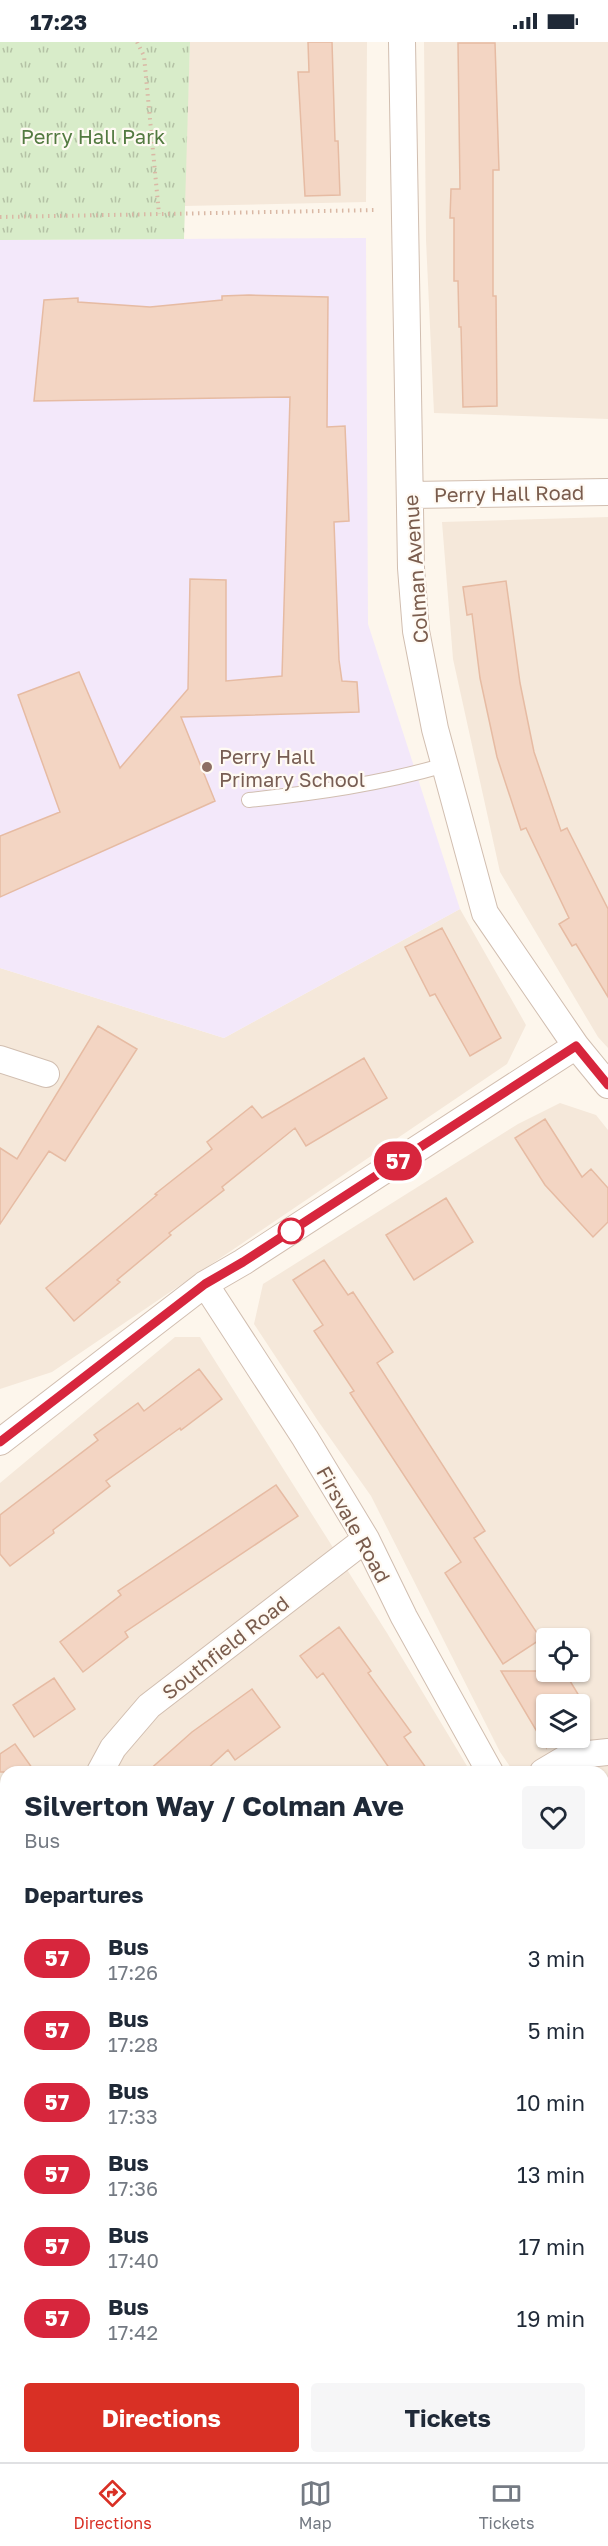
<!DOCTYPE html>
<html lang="en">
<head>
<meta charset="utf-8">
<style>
	body { margin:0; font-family:"Golos Text",sans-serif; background:#f6f6f7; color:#1f2937; height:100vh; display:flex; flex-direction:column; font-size:22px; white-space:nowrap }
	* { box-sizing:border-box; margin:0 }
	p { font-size:20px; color:#747a83 }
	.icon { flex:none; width:33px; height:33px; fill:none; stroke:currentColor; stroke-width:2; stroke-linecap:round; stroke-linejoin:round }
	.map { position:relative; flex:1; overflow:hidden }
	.panel { position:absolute; left:0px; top:1724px; width:609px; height:698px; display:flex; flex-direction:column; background:#fff; border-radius:18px 18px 0 0; box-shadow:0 2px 4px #0004 }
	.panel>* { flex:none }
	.badge { padding:0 12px; border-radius:20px; font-size:21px; line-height:39px }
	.buttons { position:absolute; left:536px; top:1586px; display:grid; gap:12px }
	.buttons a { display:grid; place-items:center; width:54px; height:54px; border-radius:6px; background:#fff; box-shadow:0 2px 4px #0004; font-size:30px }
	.map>.badge { position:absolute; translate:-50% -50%; box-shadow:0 0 0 3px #fff }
	h2 { padding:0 24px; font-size:22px; line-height:54px }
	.round { display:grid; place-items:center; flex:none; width:63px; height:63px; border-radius:6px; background:#f6f6f7 }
	.headline { display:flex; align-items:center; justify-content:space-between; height:102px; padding:0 24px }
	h1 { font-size:28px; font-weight:700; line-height:45px }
	.cta { display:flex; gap:12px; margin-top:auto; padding:12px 24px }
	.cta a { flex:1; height:69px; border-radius:6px; background:#d93025; color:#fff; font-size:24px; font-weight:700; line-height:69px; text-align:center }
	.cta a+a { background:#f6f6f7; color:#1f2937 }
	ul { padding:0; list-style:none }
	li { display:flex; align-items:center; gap:18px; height:72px; padding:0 24px }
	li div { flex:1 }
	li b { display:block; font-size:22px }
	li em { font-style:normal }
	li .badge { min-width:66px; font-weight:700; text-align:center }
	.status { display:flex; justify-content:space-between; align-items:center; height:42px; padding:0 30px; background:#fff; direction:ltr }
	.status svg { height:16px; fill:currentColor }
	.dock { display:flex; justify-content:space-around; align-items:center; height:84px; border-top:2px solid #e0e1e3; background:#fff; font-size:16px; color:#747a83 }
	.dock a { display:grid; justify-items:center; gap:3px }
	.dock .selected { color:#d93025 }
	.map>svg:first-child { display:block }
	.residential { fill:#f5e8da; fill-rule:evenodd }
	.education { fill:#f3e8fa }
	.grass { fill:url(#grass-tufts) }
	.building { fill:#f3d5c3; stroke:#e6bba3; stroke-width:1.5 }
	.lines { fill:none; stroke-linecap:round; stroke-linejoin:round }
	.lane-casing { stroke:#d1beb0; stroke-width:16 }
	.street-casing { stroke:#d1beb0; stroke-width:28 }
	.path { stroke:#d9b8a5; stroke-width:4; stroke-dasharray:1.5 4.5; stroke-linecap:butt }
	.lane { stroke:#fff; stroke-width:14 }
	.street { stroke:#fff; stroke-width:26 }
	.line-casing { stroke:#fff; stroke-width:14 }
	.line { stroke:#d7263d; stroke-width:9 }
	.education-dot { fill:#8d6e63; stroke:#fffaf3; stroke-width:2 }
	.stop-dot { fill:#fff; stroke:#d7263d; stroke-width:3 }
	.labels { text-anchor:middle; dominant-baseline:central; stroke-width:4.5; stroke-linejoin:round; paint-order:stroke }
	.park-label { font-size:20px; fill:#537a41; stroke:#fffaf3 }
	.street-label { font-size:20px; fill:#7a5c4d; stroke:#fffaf3 }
	.education-label { font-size:20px; fill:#785e54; stroke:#fffaf3; text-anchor:start }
</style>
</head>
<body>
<div class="status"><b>17:23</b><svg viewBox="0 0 49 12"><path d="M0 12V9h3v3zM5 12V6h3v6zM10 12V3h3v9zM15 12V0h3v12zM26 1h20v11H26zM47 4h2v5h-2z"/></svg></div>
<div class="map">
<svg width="608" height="2420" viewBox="0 0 608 2420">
	<defs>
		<pattern id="grass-tufts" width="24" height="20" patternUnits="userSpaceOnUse" patternTransform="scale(1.5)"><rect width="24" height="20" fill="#d8ecc9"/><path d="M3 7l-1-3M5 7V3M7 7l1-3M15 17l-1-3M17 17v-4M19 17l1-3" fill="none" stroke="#b4c2a5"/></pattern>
	</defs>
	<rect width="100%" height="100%" fill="#fdf6ec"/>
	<path class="residential" d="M190 0H367L366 160 184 164Z
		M424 0H608V377L434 371 426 198Z
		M608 475V1006L598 995 500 830 453 617 442 480Z
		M460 867 526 983 507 1022 52 1330 0 1347V926L224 996Z
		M560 1061 596 1073 608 1088V2420H0V1441L175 1295H200L387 1591 470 1729 6 1730V2415H603V1730L513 1729 500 1710 371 1454 318 1379 254 1282 263 1242 518 1082ZM546 1596H579V1629H546ZM546 1662H579V1695H546Z"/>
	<path class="education" d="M366 196 368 582 460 867 224 996 0 926V198Z"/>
	<path class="grass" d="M0 0H190L184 197 0 198Z"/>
	<path class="building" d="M308 0H332L335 99H338L340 153 305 154 298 30H309Z
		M458 1H495L499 128H493V254H496L497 364 463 365 461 285H459L458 239H454V176H450L451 147H460Z
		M249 253 328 255 327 385 345 384 349 479 334 480 339 618 342 639 357 640 359 670 181 675 215 759 0 855V794L60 770 18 653 79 630 120 726 188 647 190 537 226 538V639L282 634 290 355 34 359 44 258 78 256V260L150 265 222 258V254Z
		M506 539 520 641 534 710 561 789 567 786 608 867V955L576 902 572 904 559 882 569 876 526 786 521 788 497 715 480 636 472 572 467 573 463 545Z
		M442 886 501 996 470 1014 435 952 430 954 405 905Z
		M98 984 137 1007 65 1119 49 1109 0 1182V1106L17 1117Z
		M364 1016 387 1056 306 1104 295 1086 222 1145 224 1148 169 1191 171 1193 117 1238 120 1240 74 1279 46 1246 157 1153 155 1152 212 1107 207 1100 252 1064 262 1076Z
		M545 1077 582 1135 591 1127 608 1146V1180L593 1195 545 1143 515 1096Z
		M446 1156 473 1200 414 1238 386 1193Z
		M324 1218 348 1253 353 1250 393 1310 377 1321 485 1489 474 1496 541 1597 503 1622 445 1531 461 1520 350 1351 354 1349 314 1289 323 1283 293 1238Z
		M199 1327 222 1357 181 1388 180 1386 106 1439 110 1444 53 1488 54 1491 10 1524 0 1512V1473L98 1398 94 1393 138 1361 144 1369Z
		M276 1443 298 1474 125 1590 128 1595 83 1630 60 1600 121 1553 118 1549Z
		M339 1585 371 1629 368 1631 411 1690 404 1695 429 1730H392L323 1631 317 1636 300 1614Z
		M501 1629H564L584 1662H546V1705Z
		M54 1636 75 1667 34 1695 13 1663Z
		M252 1647 280 1685 235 1718 228 1708 204 1730H147L192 1690Z
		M15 1702 35 1730H0V1712Z"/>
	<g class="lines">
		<g class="lane-casing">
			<path id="lane" d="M249 758C315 751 380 742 445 723"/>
		</g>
		<g class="street-casing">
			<path id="street" d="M402 0 411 526 416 589 435 687 485 871 576 1004 608 1043
				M410 453 608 450
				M0 1017 46 1032
				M205 1242 305 1396 366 1497 404 1575 490 1730
				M0 1400 205 1242 243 1220 576 1004
				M100 1730 113 1706 149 1664 366 1497
				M543 1730 570 1714 608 1710
				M0 1964 6 1957
				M0 2314 6 2311"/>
		</g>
		<path class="path" d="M137 0 144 14 159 172
			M0 175 377 168"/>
		<use href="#lane" class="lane"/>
		<use href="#street" class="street"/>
	</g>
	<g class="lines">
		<g class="line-casing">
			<path id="line" d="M0 1400 205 1242 243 1220 576 1004 608 1043"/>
		</g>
		<use href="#line" class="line"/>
	</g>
	<circle class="education-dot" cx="207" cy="725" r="6"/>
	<circle class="stop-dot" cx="291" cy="1189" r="12"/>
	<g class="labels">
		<g class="park-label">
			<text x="93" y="94">Perry Hall Park</text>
		</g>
		<g class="street-label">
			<text transform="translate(509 451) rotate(-1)">Perry Hall Road</text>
			<text transform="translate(415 527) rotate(-94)">Colman Avenue</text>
			<text transform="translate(354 1482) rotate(61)">Firsvale Road</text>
			<text transform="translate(225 1605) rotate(-38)">Southfield Road</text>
		</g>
		<g class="education-label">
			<text x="219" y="714">Perry Hall<tspan x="219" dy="23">Primary School</tspan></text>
		</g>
	</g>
</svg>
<div class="buttons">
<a><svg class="icon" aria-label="locate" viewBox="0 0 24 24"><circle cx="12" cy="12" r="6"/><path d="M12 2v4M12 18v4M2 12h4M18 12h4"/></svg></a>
<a><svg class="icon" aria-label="layers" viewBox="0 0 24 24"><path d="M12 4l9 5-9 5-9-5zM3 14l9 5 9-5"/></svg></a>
</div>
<b class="badge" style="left:398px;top:1119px;background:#d7263d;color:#fff">57</b>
<section class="panel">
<div class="headline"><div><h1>Silverton Way / Colman Ave</h1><p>Bus</p></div><a class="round"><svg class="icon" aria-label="heart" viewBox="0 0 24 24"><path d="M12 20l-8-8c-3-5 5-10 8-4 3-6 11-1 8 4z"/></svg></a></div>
<h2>Departures</h2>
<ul>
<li><span class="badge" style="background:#d7263d;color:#fff">57</span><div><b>Bus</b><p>17:26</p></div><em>3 min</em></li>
<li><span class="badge" style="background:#d7263d;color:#fff">57</span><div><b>Bus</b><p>17:28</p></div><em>5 min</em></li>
<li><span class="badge" style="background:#d7263d;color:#fff">57</span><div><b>Bus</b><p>17:33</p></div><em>10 min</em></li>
<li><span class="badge" style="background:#d7263d;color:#fff">57</span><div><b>Bus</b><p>17:36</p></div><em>13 min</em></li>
<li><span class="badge" style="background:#d7263d;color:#fff">57</span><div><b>Bus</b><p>17:40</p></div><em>17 min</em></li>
<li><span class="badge" style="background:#d7263d;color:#fff">57</span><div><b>Bus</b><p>17:42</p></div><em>19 min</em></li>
</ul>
<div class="cta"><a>Directions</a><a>Tickets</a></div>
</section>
</div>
<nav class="dock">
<a class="selected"><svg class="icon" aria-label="directions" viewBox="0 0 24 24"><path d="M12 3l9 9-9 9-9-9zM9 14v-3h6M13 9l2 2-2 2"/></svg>Directions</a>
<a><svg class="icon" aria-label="map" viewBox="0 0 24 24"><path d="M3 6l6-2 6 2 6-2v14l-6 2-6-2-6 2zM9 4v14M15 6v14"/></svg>Map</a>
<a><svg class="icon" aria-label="tickets" viewBox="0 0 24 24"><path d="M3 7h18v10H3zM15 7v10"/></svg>Tickets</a>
</nav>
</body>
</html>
